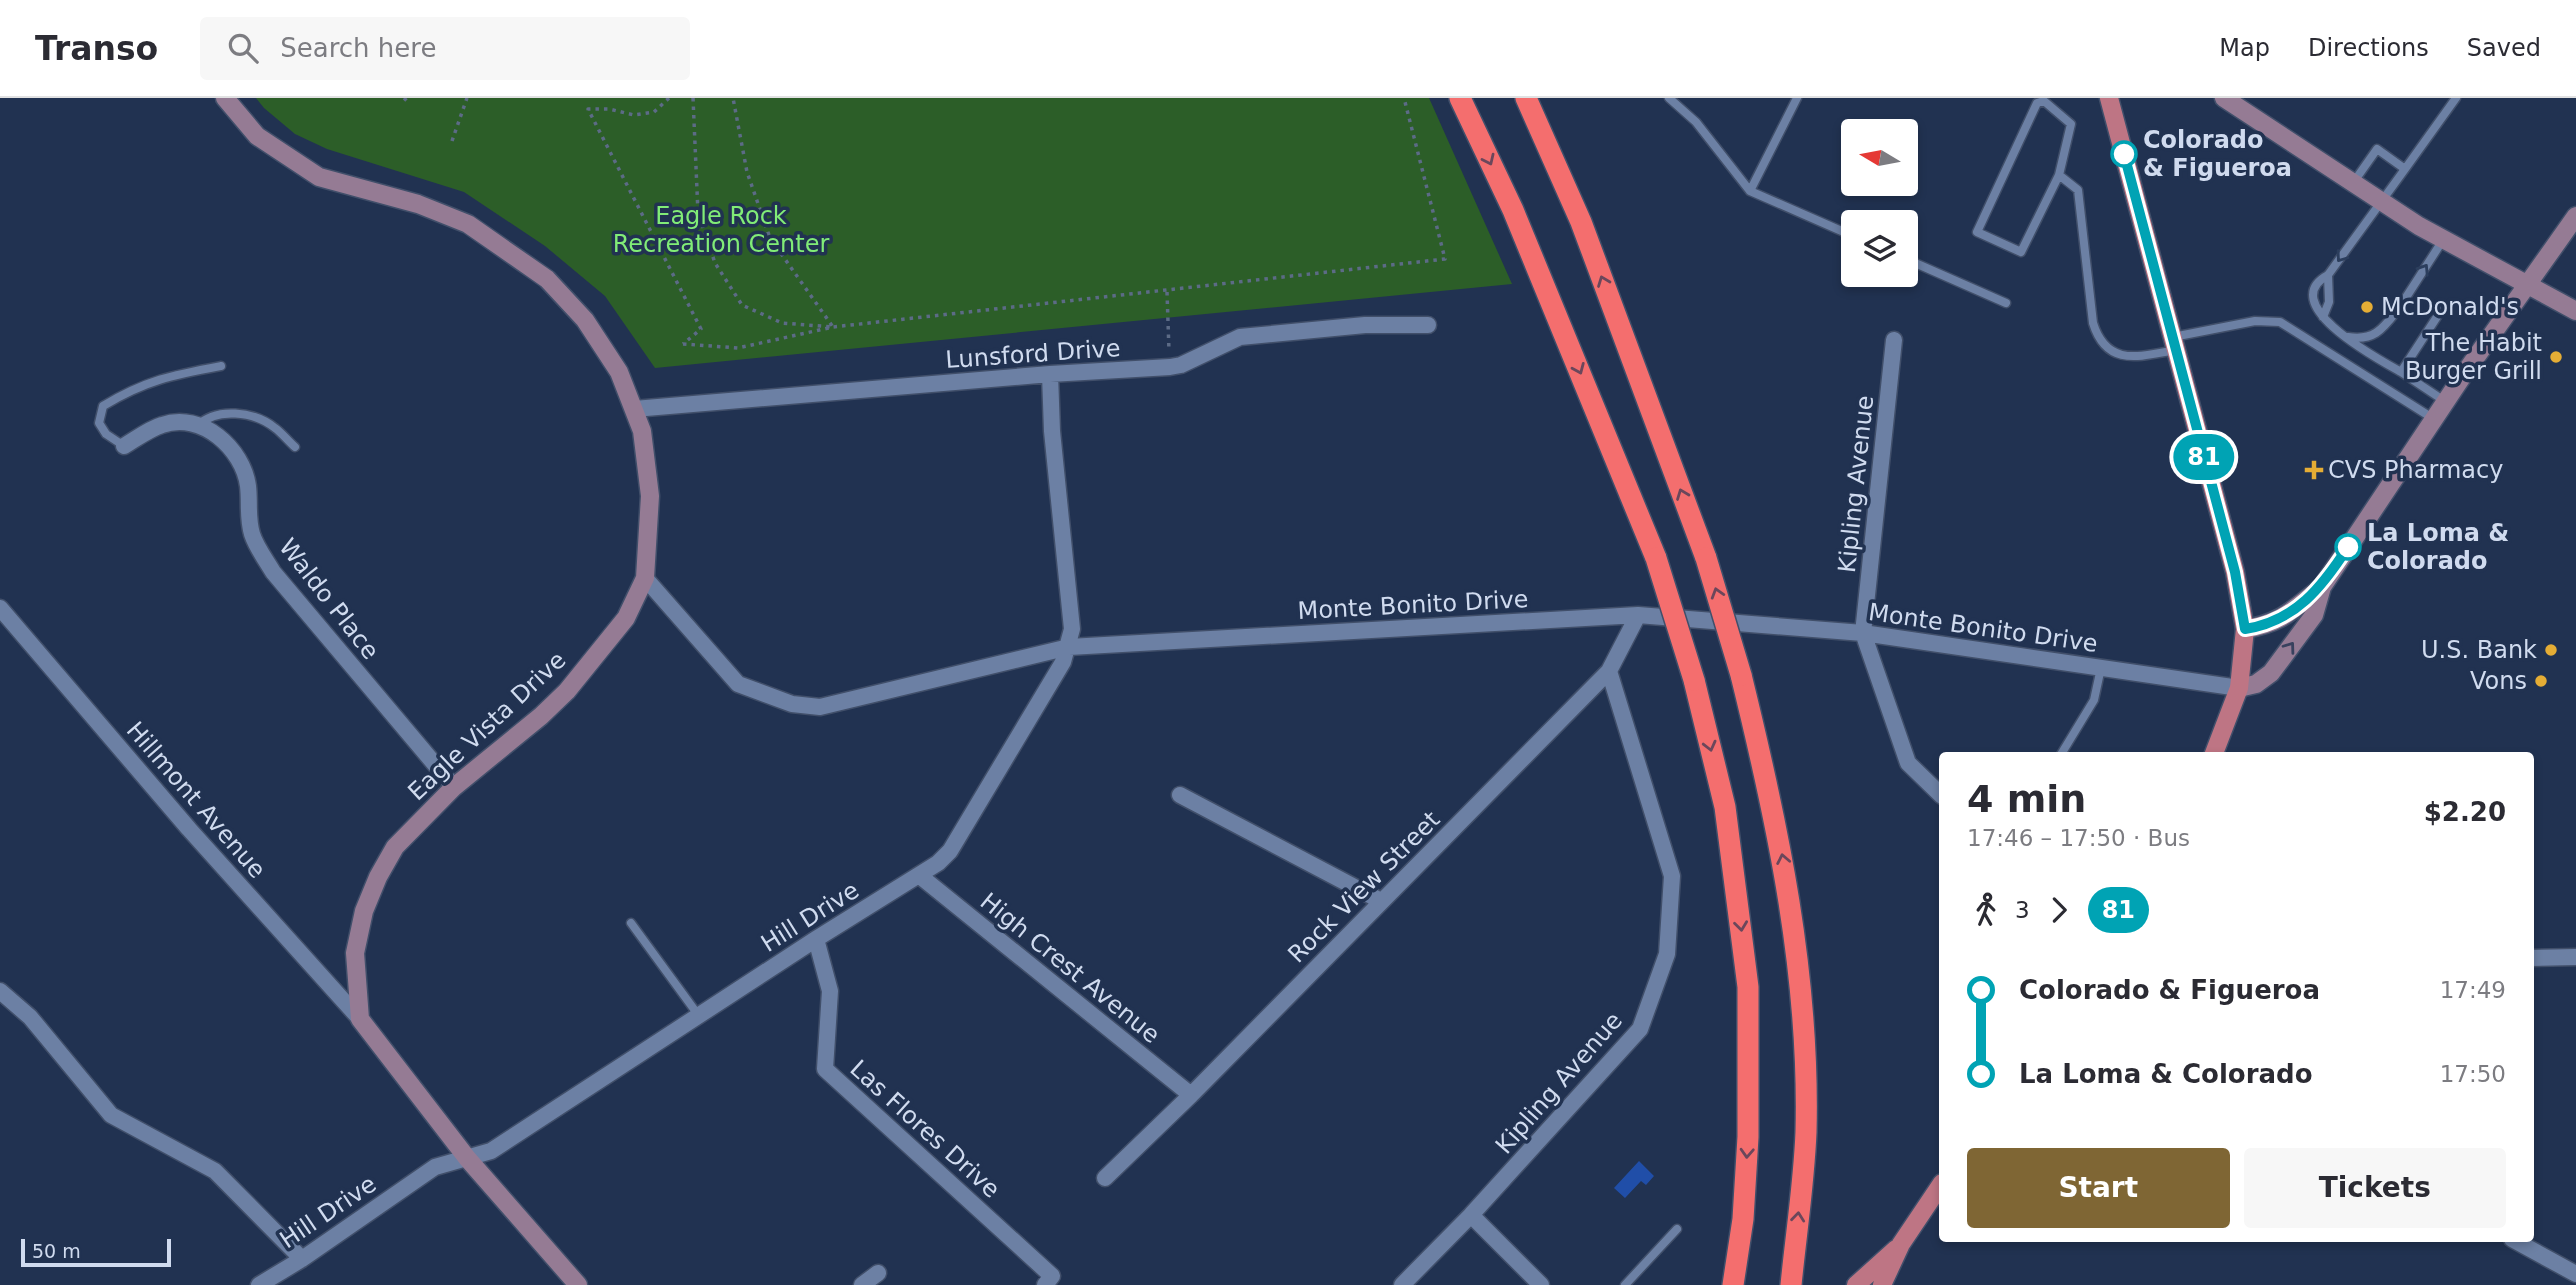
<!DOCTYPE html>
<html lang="en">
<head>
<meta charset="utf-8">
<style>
	body { margin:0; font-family:"DejaVu Sans",sans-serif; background:#f7f7f7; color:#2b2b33; height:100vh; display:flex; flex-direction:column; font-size:26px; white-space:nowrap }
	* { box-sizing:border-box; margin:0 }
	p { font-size:23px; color:#7c7c81 }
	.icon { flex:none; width:38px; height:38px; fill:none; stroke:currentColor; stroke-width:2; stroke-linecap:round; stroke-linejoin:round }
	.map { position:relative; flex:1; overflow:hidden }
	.drawer { position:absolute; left:1939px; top:654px; width:595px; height:490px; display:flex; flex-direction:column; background:#fff; border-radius:7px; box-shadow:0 4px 10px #0003 }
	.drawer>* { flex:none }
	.badge { padding:0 14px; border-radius:23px; font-size:24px; line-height:46px }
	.needle { width:46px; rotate:280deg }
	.fabs { position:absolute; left:1841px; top:21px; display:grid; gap:14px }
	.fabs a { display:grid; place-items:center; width:77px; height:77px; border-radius:7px; background:#fff; box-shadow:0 4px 10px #0003; font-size:35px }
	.scale { position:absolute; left:21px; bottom:18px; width:150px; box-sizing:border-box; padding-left:7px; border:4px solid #d0dbef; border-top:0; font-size:19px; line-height:24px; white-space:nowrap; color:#d0dbef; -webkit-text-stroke:5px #213251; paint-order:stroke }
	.map>.badge { position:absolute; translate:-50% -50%; box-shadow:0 0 0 4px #fff }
	.legs { display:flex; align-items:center; gap:10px; height:77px; padding:0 28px; font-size:23px }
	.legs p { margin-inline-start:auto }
	.summary { display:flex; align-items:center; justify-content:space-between; height:119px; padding:0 28px }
	h1 { font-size:38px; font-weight:800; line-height:52px }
	.button { display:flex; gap:14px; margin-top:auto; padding:14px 28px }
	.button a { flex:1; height:80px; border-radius:7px; background:#7f6634; color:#fff; font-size:28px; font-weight:800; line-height:80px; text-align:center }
	.button a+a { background:#f7f7f7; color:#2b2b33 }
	ul { padding:0 28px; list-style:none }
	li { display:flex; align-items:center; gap:24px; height:84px; font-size:26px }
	li i { display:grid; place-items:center; width:10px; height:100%; margin:0 9px; background:currentColor }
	li i::after { content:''; width:18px; height:18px; margin:-9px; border:5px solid; border-radius:50%; background:#fff }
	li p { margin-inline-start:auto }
	li:first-child i { background:linear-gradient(#0000 50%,currentColor 0) }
	li:last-child i { background:linear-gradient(currentColor 50%,#0000 0) }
	header { display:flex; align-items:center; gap:42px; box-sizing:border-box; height:98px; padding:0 35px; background:#fff; border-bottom:2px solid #e1e1e2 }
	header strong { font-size:33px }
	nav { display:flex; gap:38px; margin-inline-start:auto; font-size:24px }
	.search { width:490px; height:63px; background:#f7f7f7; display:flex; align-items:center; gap:18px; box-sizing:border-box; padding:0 24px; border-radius:7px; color:#7c7c81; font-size:26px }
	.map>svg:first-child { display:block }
	.green { fill:#2c5e28 }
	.water { fill:#204ea8 }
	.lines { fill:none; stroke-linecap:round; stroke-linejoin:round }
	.lane-casing { stroke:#414f6a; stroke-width:11 }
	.street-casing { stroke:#414f6a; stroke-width:19 }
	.secondary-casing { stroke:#414f6a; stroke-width:21 }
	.primary-casing { stroke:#414f6a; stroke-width:21 }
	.highway-casing { stroke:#414f6a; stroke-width:24 }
	.path { stroke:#5c6b86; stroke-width:3.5; stroke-dasharray:3.5 5; stroke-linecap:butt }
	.lane { stroke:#6c80a4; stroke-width:8 }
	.street { stroke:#6c80a4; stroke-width:16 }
	.secondary { stroke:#957b94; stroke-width:18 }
	.primary { stroke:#be7584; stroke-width:18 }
	.highway { stroke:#f46e6e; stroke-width:21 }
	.highway-bridge-casing { stroke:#414f6a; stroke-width:24; stroke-linecap:butt }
	.highway-bridge { stroke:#f46e6e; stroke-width:21 }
	.oneway { stroke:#6b475b }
	.oneway2 { stroke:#2c3e5d }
	.oneway3 { stroke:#38415e }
	.line-1-casing { stroke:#fff; stroke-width:16 }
	.line-1 { stroke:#00a3b4; stroke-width:10 }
	.stop-1-dot { fill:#fff; stroke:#00a3b4; stroke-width:3.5 }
	.poi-dot { fill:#e5ad35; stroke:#213251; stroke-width:2.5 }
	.labels { text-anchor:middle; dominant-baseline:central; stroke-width:7; stroke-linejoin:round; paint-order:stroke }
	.stop-label { font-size:24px; font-weight:bold; fill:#d0dbef; stroke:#213251; text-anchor:start }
	.park-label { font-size:24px; fill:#81ec77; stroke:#213251 }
	.poi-label { font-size:24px; fill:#d0dbef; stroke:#213251; text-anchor:end }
	.street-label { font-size:24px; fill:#d0dbef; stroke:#213251 }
</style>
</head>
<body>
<header>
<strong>Transo</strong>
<div class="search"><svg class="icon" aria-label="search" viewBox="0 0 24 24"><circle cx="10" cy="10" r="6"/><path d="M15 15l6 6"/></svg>Search here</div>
<nav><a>Map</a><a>Directions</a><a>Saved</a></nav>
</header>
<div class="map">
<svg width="2576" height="1187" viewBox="0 0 2576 1187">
	<rect width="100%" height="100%" fill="#213251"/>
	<path class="green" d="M256 0H1429L1512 186 655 270 605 198 545 148 464 94 327 51 295 36 264 10Z"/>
	<path class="water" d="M1639 1063 1654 1078 1646 1087 1641 1083 1625 1100 1614 1090Z"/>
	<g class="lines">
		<g class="lane-casing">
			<path id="lane" d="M1669 0 1696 24 1750 93 1853 138
				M2044 3 2071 26 2059 77 2021 154 1977 134 2037 5Z
				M2405 71 2456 0
				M2059 77 2078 92 2093 225C2107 270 2140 258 2176 252
				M2353 85 2377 51 2405 71 2328 177C2275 206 2378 261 2401 274
				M1750 93 1797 0
				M1906 161 2006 205
				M2405 201 2443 142
				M2444 208 2401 274 2446 304
				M2323 219 2329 204 2328 177
				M2173 239 2255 223 2280 224 2434 321
				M2348 239C2373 243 2382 232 2396 214
				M197 328C216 309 254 313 275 330 282 335 288 343 295 349
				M124 348 106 336 99 325 103 308C146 282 173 277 221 268
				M2060 658 2094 602 2101 570
				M631 825 699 918
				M1625 1187 1677 1131"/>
		</g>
		<g class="street-casing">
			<path id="street" d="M1894 242 1863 535 1908 665 1942 698
				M634 311 1050 276 1170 269 1181 267 1240 239 1365 227H1428
				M124 348C136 341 149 331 162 327 202 313 243 351 248 388 250 405 247 419 252 436 256 449 266 462 273 474L454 689
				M645 480 738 586 792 606 820 609 1069 549 1638 517 1863 535 2239 590
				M0 510 189 731 360 921
				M1180 697 1381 803
				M920 778 1191 997
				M816 841 830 893 825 971 1052 1178 1045 1187
				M2530 860 2576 859
				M0 893 30 919 111 1017 215 1073 302 1161
				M1105 1080 1191 997 1609 573 1638 517
				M1471 1117 1541 1187
				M2512 1141 2576 1176
				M259 1187 302 1161 435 1069 491 1053 816 841 938 765 950 753 1063 564 1072 531 1052 333 1050 276
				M862 1187 878 1175
				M1402 1187 1471 1117 1640 931 1667 856 1672 778 1609 573"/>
		</g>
		<g class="secondary-casing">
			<path id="secondary" d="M225 0 257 38 319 79 418 106 468 126 547 181 585 222 619 274 642 333 650 398 645 480 626 520 567 593 541 618 454 689 395 749 378 779 364 813 355 855 360 921 467 1060 578 1187
				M2224 0 2419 128 2576 213
				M2245 531C2283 525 2293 511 2322 489
				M2239 590 2256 586 2271 575 2314 517 2322 489 2464 276 2576 118"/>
		</g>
		<g class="primary-casing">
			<path id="primary" d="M2109 0 2235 474 2245 531 2239 590 2213 658
				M1856 1187 1896 1151
				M1882 1187 1901 1146 1942 1085"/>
		</g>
		<g class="highway-casing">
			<path id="highway" d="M1460 0 1513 112 1656 460
				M1526 0 1581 124 1706 460
				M1741 577C1778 727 1810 878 1806 1034 1804 1085 1796 1136 1791 1187
				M1694 582 1725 709 1748 889V1039L1743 1121 1733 1187"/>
		</g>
		<path class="path" d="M404 0 409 5
			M669 0 654 14 634 17 609 11H588L701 231 683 246
			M693 0 698 115 715 165 742 207 782 225 833 229 770 140 747 74 733 0
			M452 43 467 0
			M1167 194 1169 253
			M683 246 738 250 833 229 1445 161 1404 0"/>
		<use href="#lane" class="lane"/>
		<use href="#street" class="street"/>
		<use href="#secondary" class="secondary"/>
		<use href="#primary" class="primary"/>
		<use href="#highway" class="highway"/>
		<g class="highway-bridge-casing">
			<path id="highway-bridge" d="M1656 460 1694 582
				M1706 460 1741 577"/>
		</g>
		<use href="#highway-bridge" class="highway-bridge"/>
	</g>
	<defs><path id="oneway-chevron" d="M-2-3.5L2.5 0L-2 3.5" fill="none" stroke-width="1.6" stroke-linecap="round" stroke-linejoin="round" transform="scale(1.75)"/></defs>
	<g class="oneway">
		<use href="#oneway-chevron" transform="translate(1489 62) rotate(65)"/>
		<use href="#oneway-chevron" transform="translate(1603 183) rotate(-111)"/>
		<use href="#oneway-chevron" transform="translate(1579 271) rotate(67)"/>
		<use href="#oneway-chevron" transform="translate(1682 396) rotate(-111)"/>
		<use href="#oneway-chevron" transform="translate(1717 495) rotate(-107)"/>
		<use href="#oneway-chevron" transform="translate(1710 648) rotate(76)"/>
		<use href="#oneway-chevron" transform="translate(1783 761) rotate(-101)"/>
		<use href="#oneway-chevron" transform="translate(1741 828) rotate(83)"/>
		<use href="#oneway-chevron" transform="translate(1747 1055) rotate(93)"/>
		<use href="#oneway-chevron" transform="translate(1798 1119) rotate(-84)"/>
	</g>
	<g class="oneway2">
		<use href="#oneway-chevron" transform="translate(2341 159) rotate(126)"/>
		<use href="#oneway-chevron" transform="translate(2424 171) rotate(-57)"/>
	</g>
	<use class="oneway3" href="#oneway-chevron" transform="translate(2290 549) rotate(-54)"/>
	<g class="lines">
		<g class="line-1-casing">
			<path id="line-1" d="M2124 56 2235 474 2245 531C2296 523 2322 489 2348 449"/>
		</g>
		<use href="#line-1" class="line-1"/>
	</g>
	<g class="stop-1-dot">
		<circle cx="2124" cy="56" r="12"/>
		<circle cx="2348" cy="449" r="12"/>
	</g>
	<g class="poi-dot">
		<circle cx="2367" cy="209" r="7"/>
		<circle cx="2556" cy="259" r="7"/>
		<path d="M2310.5 361.5h7v7h7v7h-7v7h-7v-7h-7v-7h7z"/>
		<circle cx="2551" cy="552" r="7"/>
		<circle cx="2541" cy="583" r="7"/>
	</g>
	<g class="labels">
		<g class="stop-label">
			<text x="2143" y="42">Colorado<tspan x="2143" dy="28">&amp; Figueroa</tspan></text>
			<text x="2367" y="435">La Loma &amp;<tspan x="2367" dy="28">Colorado</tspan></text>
		</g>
		<g class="park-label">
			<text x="721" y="118">Eagle Rock<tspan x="721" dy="28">Recreation Center</tspan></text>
		</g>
		<g class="poi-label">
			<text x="2381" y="209" text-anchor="start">McDonald's</text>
			<text x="2542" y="245">The Habit<tspan x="2542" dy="28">Burger Grill</tspan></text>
			<text x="2328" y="372" text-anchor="start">CVS Pharmacy</text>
			<text x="2537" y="552">U.S. Bank</text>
			<text x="2527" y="583">Vons</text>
		</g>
		<g class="street-label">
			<text transform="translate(1033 256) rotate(-4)">Lunsford Drive</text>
			<text transform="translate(1856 386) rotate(-84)">Kipling Avenue</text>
			<text transform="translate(329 501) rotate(52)">Waldo Place</text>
			<text transform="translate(1413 507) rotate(-3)">Monte Bonito Drive</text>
			<text transform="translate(1983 530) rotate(8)">Monte Bonito Drive</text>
			<text transform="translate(487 628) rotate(-43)">Eagle Vista Drive</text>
			<text transform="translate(196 702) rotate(49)">Hillmont Avenue</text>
			<text transform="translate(1364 789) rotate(-45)">Rock View Street</text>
			<text transform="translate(810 819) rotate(-32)">Hill Drive</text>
			<text transform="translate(1070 870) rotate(39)">High Crest Avenue</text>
			<text transform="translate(1559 985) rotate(-49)">Kipling Avenue</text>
			<text transform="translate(925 1031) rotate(42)">Las Flores Drive</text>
			<text transform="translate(328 1114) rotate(-34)">Hill Drive</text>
		</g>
	</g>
</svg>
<div class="fabs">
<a><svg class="needle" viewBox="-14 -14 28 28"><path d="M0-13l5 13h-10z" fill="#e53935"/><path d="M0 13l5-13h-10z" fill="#7c7c81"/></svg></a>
<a><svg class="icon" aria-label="layers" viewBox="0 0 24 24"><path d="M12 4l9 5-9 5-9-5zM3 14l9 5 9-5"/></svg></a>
</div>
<div class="scale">50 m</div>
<b class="badge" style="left:2204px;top:359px;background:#00a3b4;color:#fff">81</b>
<section class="drawer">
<div class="summary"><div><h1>4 min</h1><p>17:46 – 17:50 · Bus</p></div><b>$2.20</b></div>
<div class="legs"><svg class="icon" aria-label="walk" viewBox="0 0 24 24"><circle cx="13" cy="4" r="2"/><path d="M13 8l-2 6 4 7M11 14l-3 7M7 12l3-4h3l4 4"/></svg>3<svg class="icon" aria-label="forward" viewBox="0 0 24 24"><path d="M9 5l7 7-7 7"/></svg><b class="badge" style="background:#00a3b4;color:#fff">81</b></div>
<ul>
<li><i style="color:#00a3b4"></i><b>Colorado &amp; Figueroa</b><p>17:49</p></li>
<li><i style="color:#00a3b4"></i><b>La Loma &amp; Colorado</b><p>17:50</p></li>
</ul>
<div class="button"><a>Start</a><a>Tickets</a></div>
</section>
</div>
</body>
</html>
